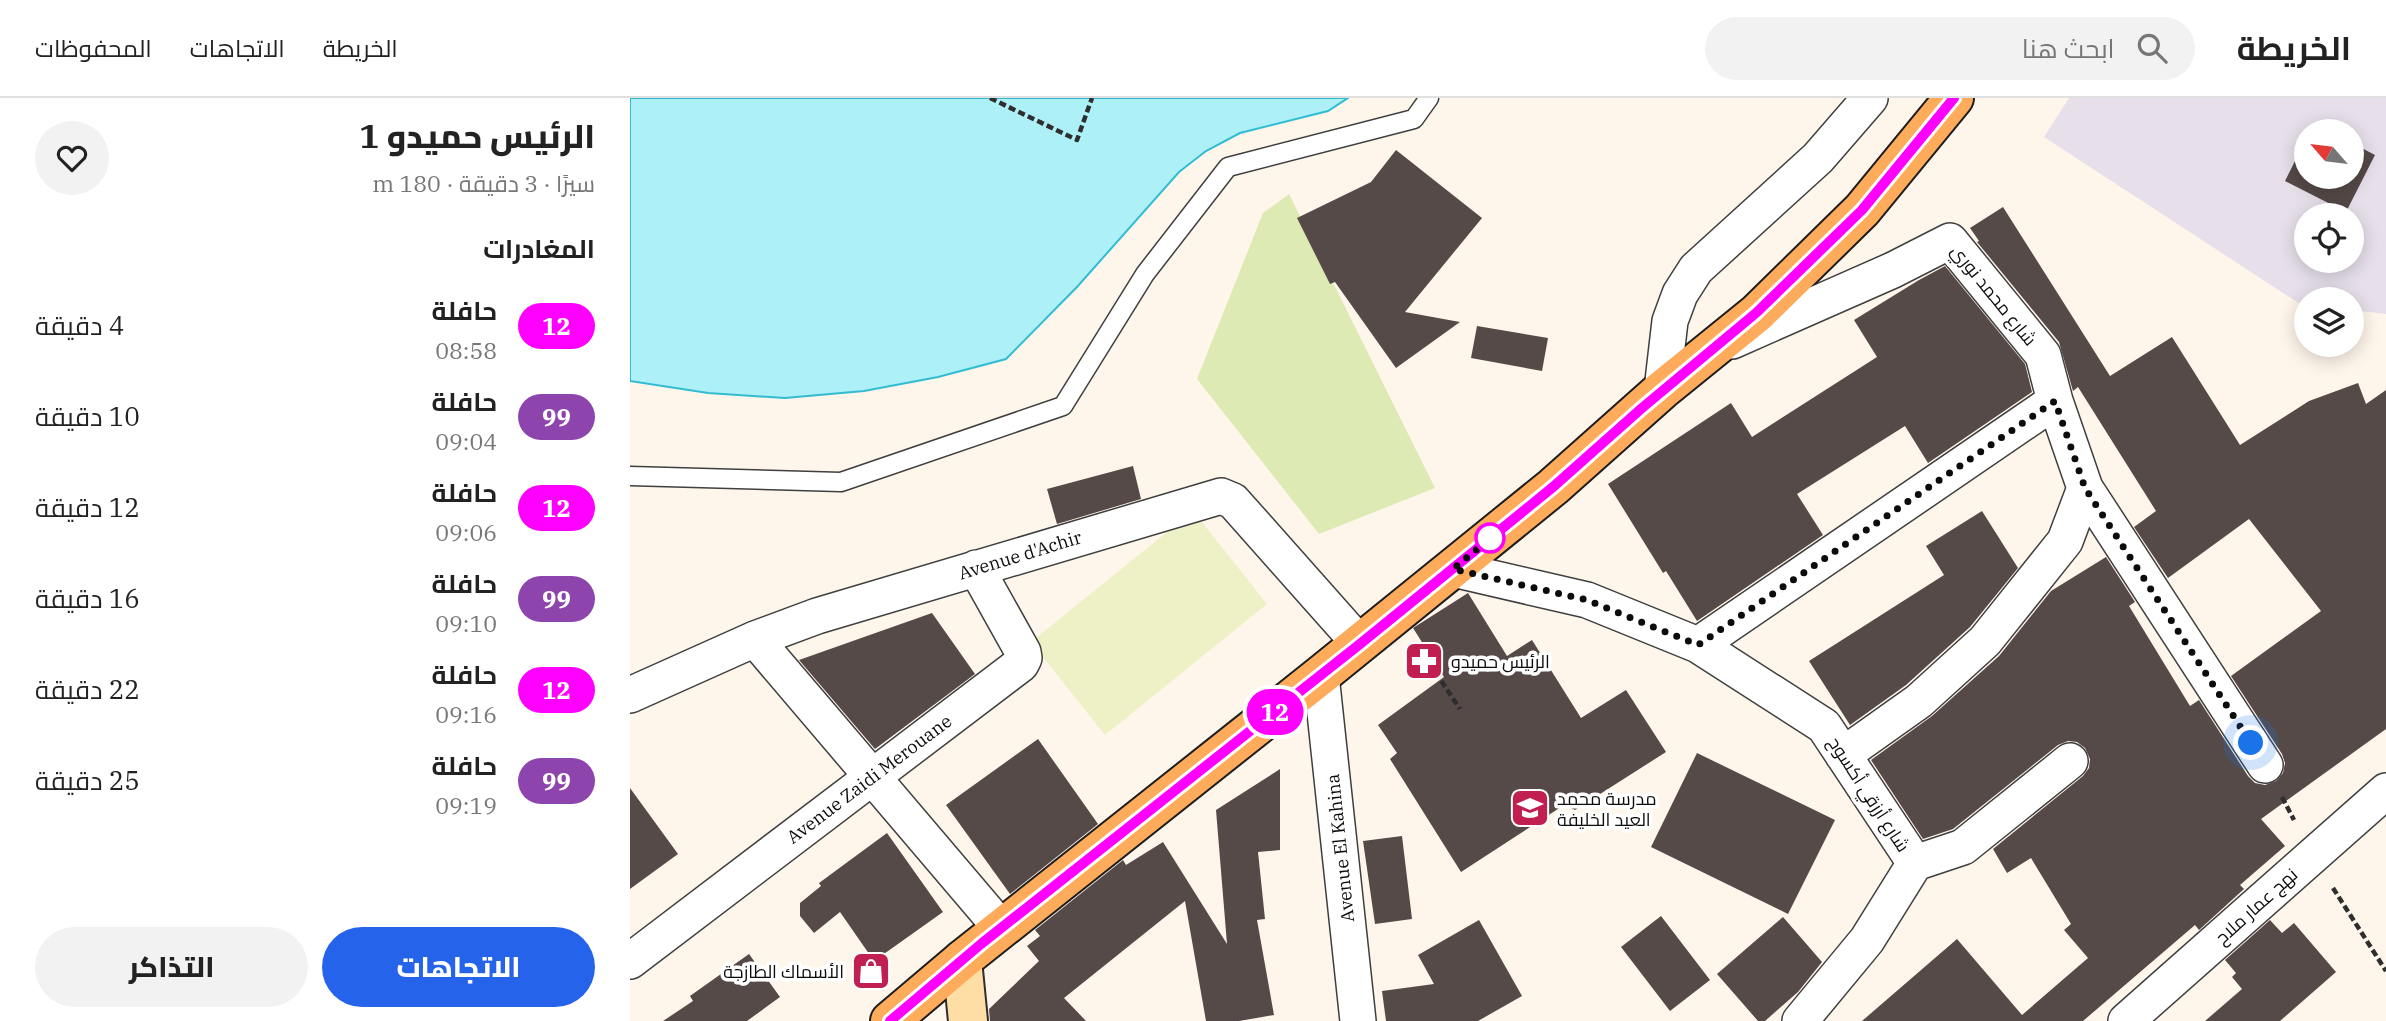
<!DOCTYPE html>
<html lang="ar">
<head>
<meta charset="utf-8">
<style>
	body { margin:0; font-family:"IBM Plex Serif",Cairo,serif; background:#f2f2f2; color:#222; direction:rtl; height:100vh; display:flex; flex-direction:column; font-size:26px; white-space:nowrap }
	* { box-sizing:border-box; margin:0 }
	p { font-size:23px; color:#767676 }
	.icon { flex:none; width:38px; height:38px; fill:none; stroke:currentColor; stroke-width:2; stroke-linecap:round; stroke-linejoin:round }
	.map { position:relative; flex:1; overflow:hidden; direction:ltr }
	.drawer { display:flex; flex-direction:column; background:#fff; width:630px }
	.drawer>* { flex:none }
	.badge { padding:0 14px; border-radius:23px; font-size:24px; line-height:46px }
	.needle { width:46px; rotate:298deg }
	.buttons { position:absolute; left:1664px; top:21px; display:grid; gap:14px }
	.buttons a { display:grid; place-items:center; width:70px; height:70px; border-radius:50%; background:#fff; box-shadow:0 4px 18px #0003; font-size:35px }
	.you { position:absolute; width:35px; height:35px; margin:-18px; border:5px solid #fff; border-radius:50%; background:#1a73e8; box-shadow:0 0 0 10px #1a73e833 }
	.map>.badge { position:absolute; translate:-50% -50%; box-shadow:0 0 0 4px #fff }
	h2 { padding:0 35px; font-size:26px; line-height:63px }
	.round { display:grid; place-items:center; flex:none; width:74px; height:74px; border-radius:37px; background:#f2f2f2 }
	.summary { display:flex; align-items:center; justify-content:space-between; height:119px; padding:0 35px }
	h1 { font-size:33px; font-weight:800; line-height:52px }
	.action { display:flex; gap:14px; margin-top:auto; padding:14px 35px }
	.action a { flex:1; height:80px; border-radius:42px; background:#2563eb; color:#fff; font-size:28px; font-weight:800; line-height:80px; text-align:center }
	.action a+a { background:#f2f2f2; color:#222 }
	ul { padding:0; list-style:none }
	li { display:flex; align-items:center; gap:21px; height:91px; padding:0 35px }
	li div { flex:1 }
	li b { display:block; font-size:26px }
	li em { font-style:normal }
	li .badge { min-width:77px; font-weight:700; text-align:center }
	header { display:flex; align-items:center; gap:42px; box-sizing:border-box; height:98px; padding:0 35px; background:#fff; border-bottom:2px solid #e0e0e0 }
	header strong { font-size:33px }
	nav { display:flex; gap:38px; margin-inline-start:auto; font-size:24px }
	.search { width:490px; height:63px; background:#f2f2f2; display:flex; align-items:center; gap:18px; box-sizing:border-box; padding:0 24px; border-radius:38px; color:#767676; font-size:26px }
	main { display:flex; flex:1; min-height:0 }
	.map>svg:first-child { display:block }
	.industrial { fill:#e7e0eb; fill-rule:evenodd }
	.green { fill:#deeab4 }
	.pitch { fill:#eef1c6 }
	.water { fill:#aef0f8; stroke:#32bcd2; stroke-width:2 }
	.building { fill:#554a48 }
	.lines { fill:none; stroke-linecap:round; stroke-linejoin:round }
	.lane-casing { stroke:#3f3f3f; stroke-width:21 }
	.street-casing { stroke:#3f3f3f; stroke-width:38 }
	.secondary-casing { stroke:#2e2e2e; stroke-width:42 }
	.primary-casing { stroke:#1d1d1d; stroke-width:42 }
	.path { stroke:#2e2e2e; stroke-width:4.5; stroke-dasharray:7 3.5; stroke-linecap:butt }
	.lane { stroke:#fff; stroke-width:18 }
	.street { stroke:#fff; stroke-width:35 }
	.secondary { stroke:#ffdea6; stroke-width:38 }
	.primary { stroke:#feac5c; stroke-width:38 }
	.line-casing { stroke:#fff; stroke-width:16 }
	.line { stroke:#f0f; stroke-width:10 }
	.walk { stroke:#0c0c0c; stroke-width:7; stroke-dasharray:0 12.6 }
	.stop-dot { fill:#fff; stroke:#f0f; stroke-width:3.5 }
	.labels { text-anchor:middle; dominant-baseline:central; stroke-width:7; stroke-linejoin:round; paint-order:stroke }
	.street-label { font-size:18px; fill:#0c0c0c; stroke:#fff }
	.poi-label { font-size:18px; fill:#0c0c0c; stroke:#fff; text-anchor:start }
</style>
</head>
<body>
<header>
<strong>الخريطة</strong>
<div class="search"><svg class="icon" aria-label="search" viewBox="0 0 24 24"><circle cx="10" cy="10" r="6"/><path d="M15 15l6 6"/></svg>ابحث هنا</div>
<nav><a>الخريطة</a><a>الاتجاهات</a><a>المحفوظات</a></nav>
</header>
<main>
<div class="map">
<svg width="1756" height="923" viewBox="0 0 1756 923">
	<rect width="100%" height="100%" fill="#fff6eb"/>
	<path class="industrial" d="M1439 0H1756V216L1722 212V201H1676V207L1670 206 1414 39ZM1676 33H1722V79H1676ZM1676 117H1722V163H1676Z"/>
	<path class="green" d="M659 96 805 390 689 436 567 281 633 115Z"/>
	<path class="pitch" d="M563 413 637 506 475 637 401 544Z"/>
	<path class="water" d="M0 0H718L698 13 610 35 576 53 549 74 447 189 376 261 308 279 234 293 155 300 78 295 0 283Z"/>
	<path class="building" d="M1676 41V79H1722V45L1745 57 1716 114 1655 83Z
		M766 52 852 120 775 214 830 224 766 270 705 184 700 186 667 120 741 84Z
		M1373 109 1480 278 1542 239 1610 347 1679 303 1728 285 1736 306 1756 292V631L1631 721 1655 748 1610 787 1614 791 1569 832 1565 827 1453 923H1232L1327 841 1392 917 1458 860 1434 832 1441 826 1401 760 1377 775 1363 751 1453 678 1459 670 1460 661 1455 650 1447 644 1438 643 1428 647 1323 731 1293 741 1241 662 1302 618 1369 558 1421 493 1476 459 1505 504 1499 508 1560 608 1569 602 1618 678 1625 685 1635 687 1646 683 1653 675 1655 665 1652 656 1601 578 1691 513 1619 421 1538 480 1504 429 1526 413 1448 289 1443 293 1429 244 1347 144 1349 143 1340 130Z
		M1315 168 1395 266 1402 294 1298 365 1275 328 1167 396 1193 437 1067 523 1036 473 1033 475 978 386 1101 305 1122 339 1247 259 1224 222 1289 182Z
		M847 228 918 240 912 273 841 260Z
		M503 368 511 401 427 426 417 391Z
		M1352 413 1388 470 1340 529 1276 587 1220 627 1179 563 1314 477 1296 448Z
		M838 495 877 558 902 542 951 620 996 592 1036 654 945 712 934 707 831 774 760 661 767 655 748 627 814 579 783 530Z
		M302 515 345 576 245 651 169 562Z
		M408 641 468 726 380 796 316 707Z
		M1067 655 1205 722 1158 816 1021 749Z
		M650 671V752L628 754 635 821 627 822 644 917 609 923H576L555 803 434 900 456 923H360L359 911 409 863 397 848 410 838 405 832 493 762 496 767 533 744 597 846 586 712Z
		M0 690 48 756 0 791Z
		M257 735 313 814 244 863 210 814 184 835 170 818V805L191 788 189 785Z
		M772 738 782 821 745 826 733 743Z
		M1031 818 1080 882 1040 913 991 849Z
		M1153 819 1192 864 1168 894 1135 923H1128L1087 876Z
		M849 822 892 898 848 923H756L752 893 804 886 788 857Z
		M1640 822 1652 835 1664 825 1706 874 1650 923H1575L1612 891 1602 879 1606 875 1595 862Z
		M119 856 150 899 117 923H33L63 903 60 898Z"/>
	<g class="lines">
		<g class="lane-casing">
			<path id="lane" d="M0 378 211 384 433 308 515 176 598 69 784 21 799 0"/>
		</g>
		<g class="street-casing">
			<path id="street" d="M1102 243 1263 172 1320 143 1413 257 1425 303 1455 390 1635 667
				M1032 292 1040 223 1050 196 1066 171 1188 60 1240 0
				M823 471 957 502 1068 547 1194 628 1285 765 1237 842 1170 923
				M125 541 371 830
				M1068 547 1425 303
				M691 577 728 923
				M0 597 125 541 187 518 591 398 603 403 730 546
				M1213 657 1289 603 1355 543 1435 443 1455 390
				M1285 765 1333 749 1440 663
				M0 863 391 566 394 560 393 554 346 470
				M1496 923 1756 693"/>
		</g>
		<g class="secondary-casing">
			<path id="secondary" d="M332 862 338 923"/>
		</g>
		<g class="primary-casing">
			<path id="primary" d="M260 923 332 862 691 577 923 389 1032 292 1127 215 1232 112 1324 0"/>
		</g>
		<path class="path" d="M360 0 447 42 462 0
			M788 548 830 611
			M1652 699 1664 722
			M1703 790 1756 873"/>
		<use href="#lane" class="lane"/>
		<use href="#street" class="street"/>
		<use href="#secondary" class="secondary"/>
		<use href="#primary" class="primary"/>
	</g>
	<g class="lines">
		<g class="line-casing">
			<path id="line" d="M260 923 351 846 730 546 923 389 1012 310 1126 215 1232 112 1324 0"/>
		</g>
		<use href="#line" class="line"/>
		<path class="walk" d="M860 440 863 438 823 471 957 502 1068 547 1425 303 1455 390 1621 645"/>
	</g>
	<defs>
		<g id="pharmacy-square" transform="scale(2.0125)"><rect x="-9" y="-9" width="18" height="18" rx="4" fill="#c11f51" stroke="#fff"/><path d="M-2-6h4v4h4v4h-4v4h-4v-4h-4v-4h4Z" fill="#fff"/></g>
		<g id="school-square" transform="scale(2.0125)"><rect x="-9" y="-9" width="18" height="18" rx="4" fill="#c11f51" stroke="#fff"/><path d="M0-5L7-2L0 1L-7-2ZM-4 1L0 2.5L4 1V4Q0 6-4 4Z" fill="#fff"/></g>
		<g id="shop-square" transform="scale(2.0125)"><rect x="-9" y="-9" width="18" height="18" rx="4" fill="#c11f51" stroke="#fff"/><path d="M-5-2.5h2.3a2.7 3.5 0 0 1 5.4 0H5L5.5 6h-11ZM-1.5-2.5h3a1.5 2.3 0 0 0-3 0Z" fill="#fff"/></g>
	</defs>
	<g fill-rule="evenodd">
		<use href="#pharmacy-square" x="794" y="563"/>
		<use href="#school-square" x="900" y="710"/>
		<use href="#shop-square" x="241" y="873"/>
	</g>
	<circle class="stop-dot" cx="860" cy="440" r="14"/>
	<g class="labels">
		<g class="street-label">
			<text transform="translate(1364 197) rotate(51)">شارع محمد نوري</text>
			<text transform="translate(390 457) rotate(-17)">Avenue d'Achir</text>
			<text transform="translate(239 681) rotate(-37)">Avenue Zaidi Merouane</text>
			<text transform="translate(1239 696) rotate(57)">شارع أرزقي أكسوح</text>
			<text transform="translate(710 750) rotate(-96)">Avenue El Kahina</text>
			<text transform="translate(1626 808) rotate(-42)">نهج عمار ملاح</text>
		</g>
		<g class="poi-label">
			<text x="821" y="563">الرئيس حميدو</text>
			<text x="927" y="700">مدرسة محمد<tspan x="927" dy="21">العيد الخليفة</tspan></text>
			<text x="214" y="873" text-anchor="end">الأسماك الطازجة</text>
		</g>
	</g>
</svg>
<div class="buttons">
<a><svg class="needle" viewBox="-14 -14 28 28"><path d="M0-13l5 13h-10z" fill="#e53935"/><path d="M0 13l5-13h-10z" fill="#767676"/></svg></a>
<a><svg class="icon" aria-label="locate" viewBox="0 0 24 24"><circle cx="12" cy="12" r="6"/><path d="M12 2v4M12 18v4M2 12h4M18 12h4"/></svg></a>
<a><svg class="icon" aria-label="layers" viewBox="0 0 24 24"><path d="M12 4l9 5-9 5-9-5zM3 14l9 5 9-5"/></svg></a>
</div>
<div class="you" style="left:1621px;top:645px"></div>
<b class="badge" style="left:645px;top:614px;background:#f0f;color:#fff">12</b>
</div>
<section class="drawer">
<div class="summary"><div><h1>الرئيس حميدو 1</h1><p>سيرًا · 3 دقيقة · 180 m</p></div><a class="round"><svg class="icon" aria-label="heart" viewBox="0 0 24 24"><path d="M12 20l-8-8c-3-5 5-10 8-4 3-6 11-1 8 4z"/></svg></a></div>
<h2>المغادرات</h2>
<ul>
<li><span class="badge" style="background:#f0f;color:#fff">12</span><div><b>حافلة</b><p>08:58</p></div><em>4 دقيقة</em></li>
<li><span class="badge" style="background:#8e44ad;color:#fff">99</span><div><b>حافلة</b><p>09:04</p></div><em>10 دقيقة</em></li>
<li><span class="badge" style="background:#f0f;color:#fff">12</span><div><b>حافلة</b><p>09:06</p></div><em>12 دقيقة</em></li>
<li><span class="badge" style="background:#8e44ad;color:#fff">99</span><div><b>حافلة</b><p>09:10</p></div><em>16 دقيقة</em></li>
<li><span class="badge" style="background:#f0f;color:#fff">12</span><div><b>حافلة</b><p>09:16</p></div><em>22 دقيقة</em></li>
<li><span class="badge" style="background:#8e44ad;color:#fff">99</span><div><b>حافلة</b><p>09:19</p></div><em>25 دقيقة</em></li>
</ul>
<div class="action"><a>الاتجاهات</a><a>التذاكر</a></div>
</section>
</main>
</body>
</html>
